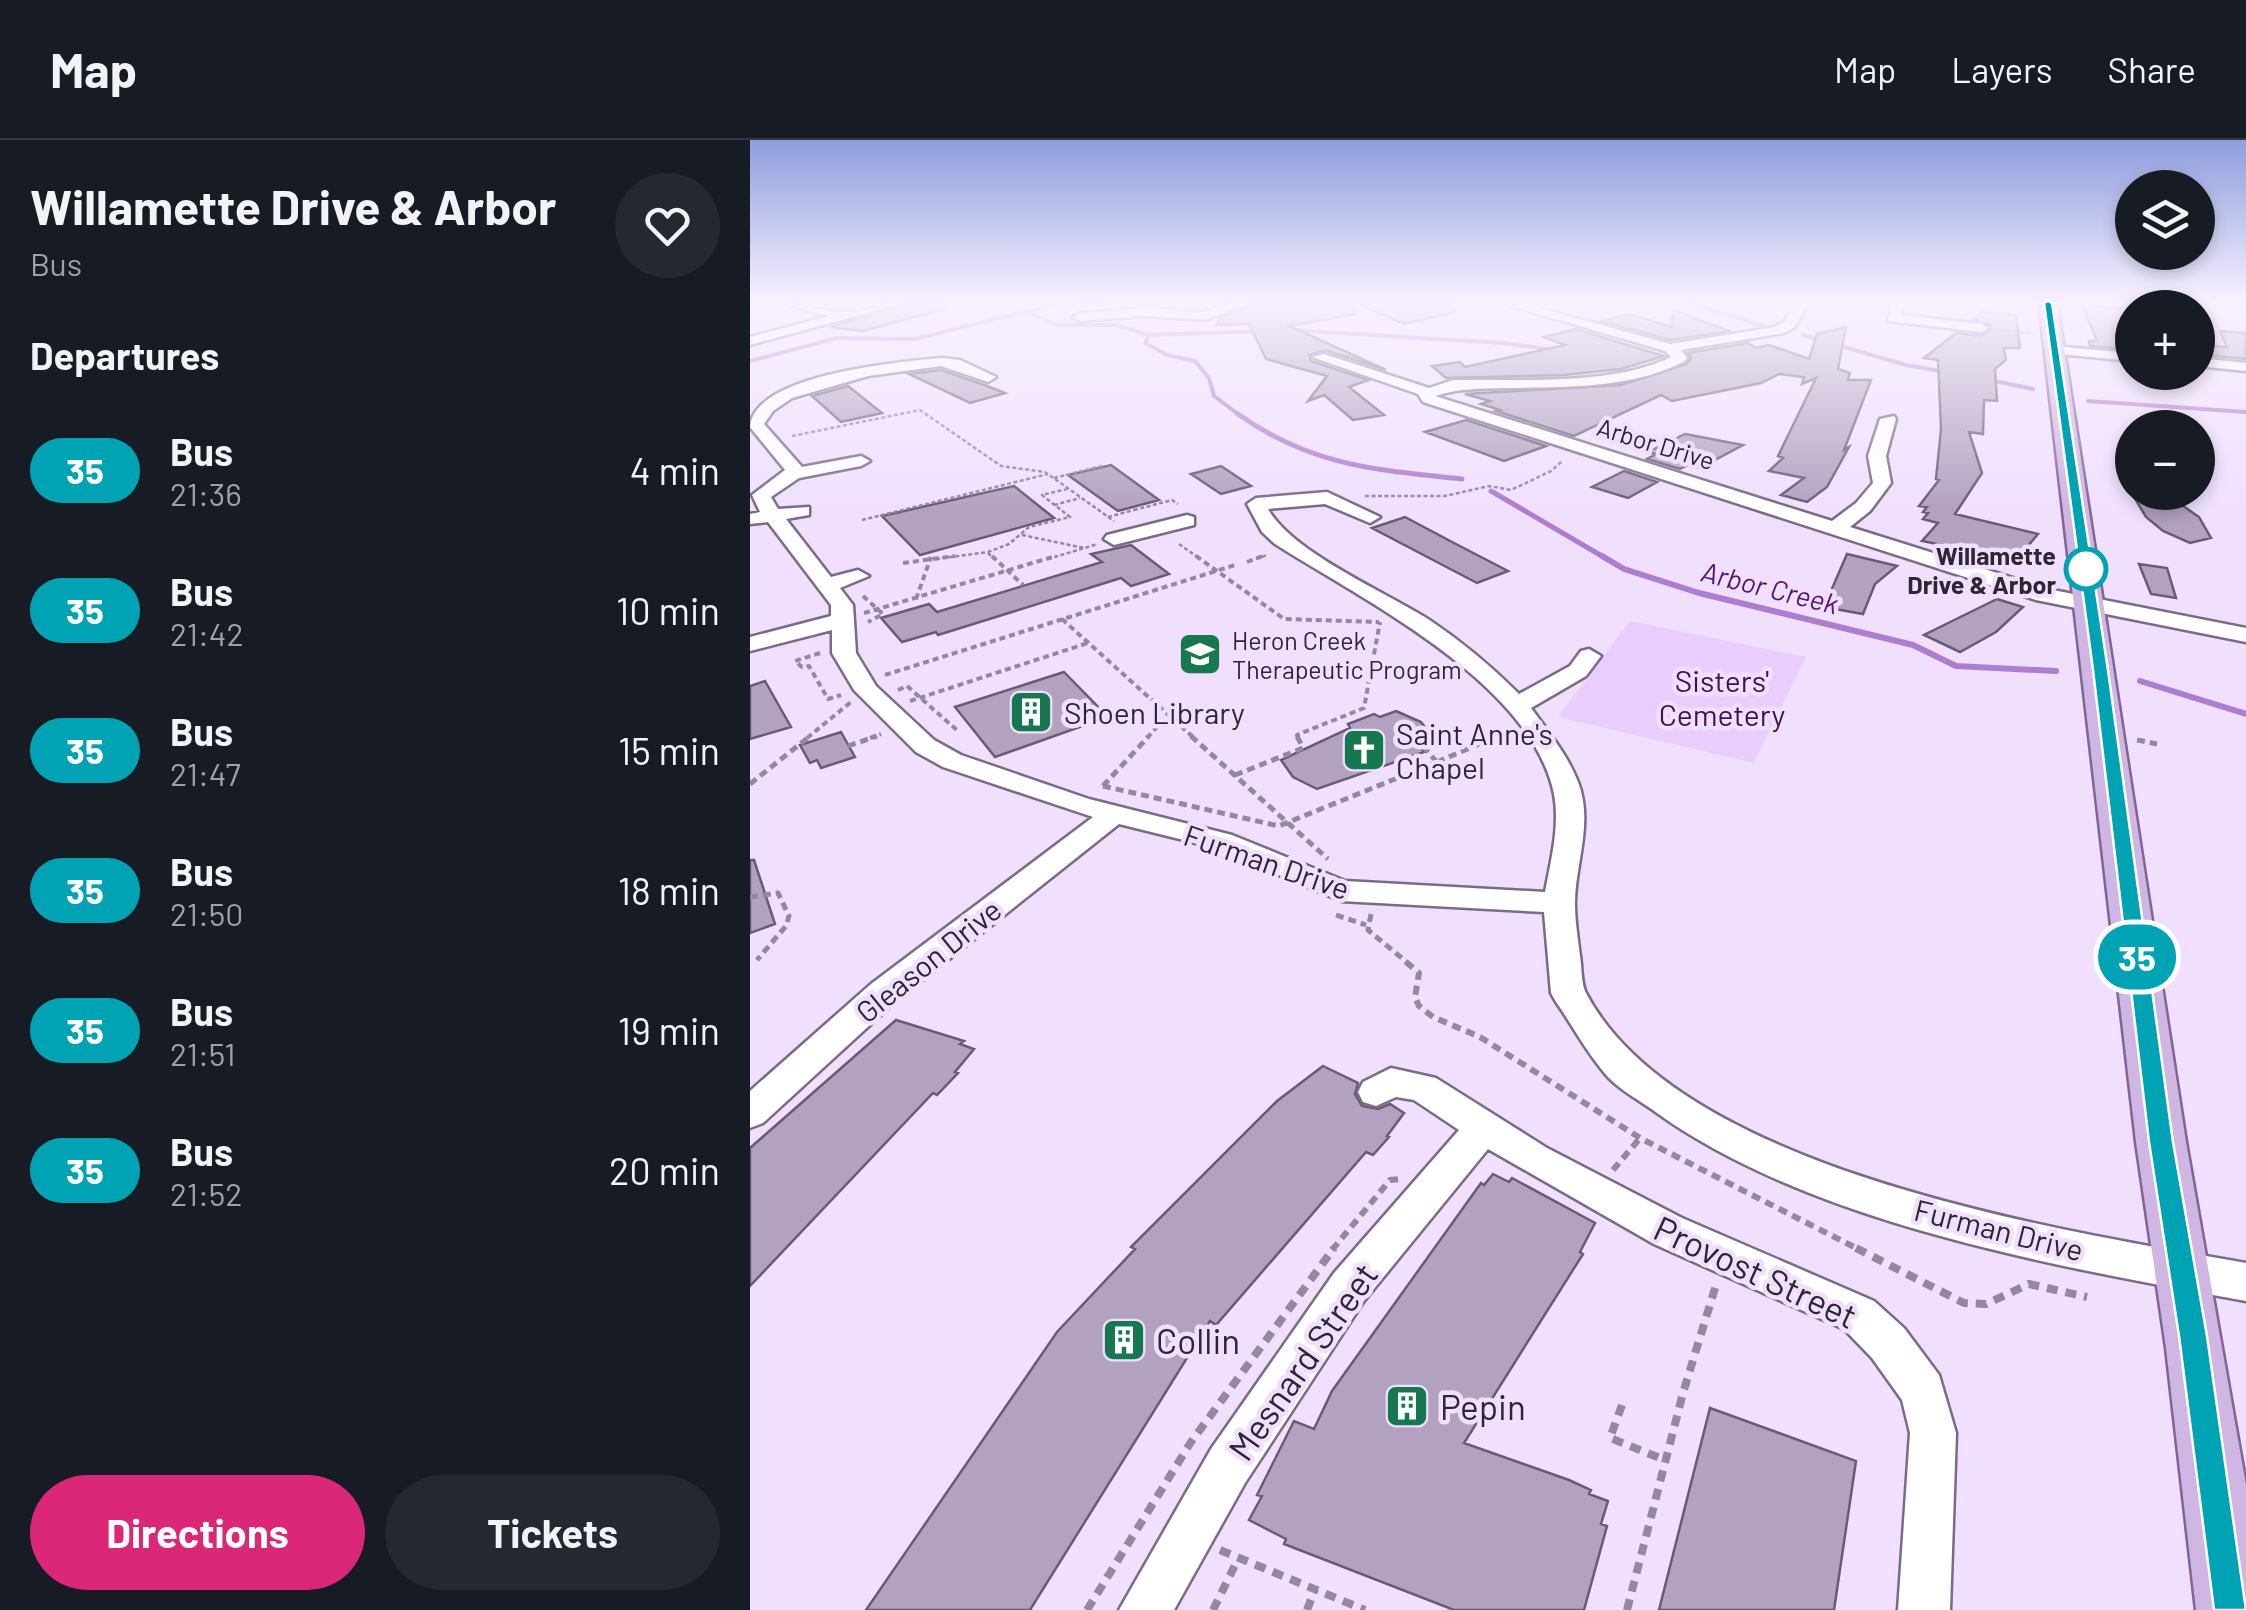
<!DOCTYPE html>
<html lang="en">
<head>
<meta charset="utf-8">
<style>
	body { margin:0; font-family:Barlow,sans-serif; background:#242831; color:#f1f3f6; height:100vh; display:flex; flex-direction:column; font-size:38px; white-space:nowrap }
	* { box-sizing:border-box; margin:0 }
	p { font-size:32px; color:#9ea1a6 }
	.icon { flex:none; width:55px; height:55px; fill:none; stroke:currentColor; stroke-width:2; stroke-linecap:round; stroke-linejoin:round }
	.map { position:relative; flex:1; overflow:hidden }
	.side { display:flex; flex-direction:column; background:#171b24; width:750px }
	.side>* { flex:none }
	.badge { padding:0 20px; border-radius:32px; font-size:35px; line-height:65px }
	.fabs { position:absolute; left:1365px; top:30px; display:grid; gap:20px }
	.fabs a { display:grid; place-items:center; width:100px; height:100px; border-radius:50%; background:#171b24; box-shadow:0 5px 15px #0003; font-size:50px }
	.map>.badge { position:absolute; translate:-50% -50%; box-shadow:0 0 0 5px #fff }
	h2 { padding:0 30px; font-size:38px; line-height:90px }
	.round { display:grid; place-items:center; flex:none; width:105px; height:105px; border-radius:52px; background:#242831 }
	.summary { display:flex; align-items:center; justify-content:space-between; height:170px; padding:0 30px }
	h1 { font-size:48px; font-weight:700; line-height:75px }
	.primary-button { display:flex; gap:20px; margin-top:auto; padding:20px 30px }
	.primary-button a { flex:1; height:115px; border-radius:60px; background:#db2777; color:#fff; font-size:40px; font-weight:700; line-height:115px; text-align:center }
	.primary-button a+a { background:#242831; color:#f1f3f6 }
	ul { padding:0; list-style:none }
	li { display:flex; align-items:center; gap:30px; height:140px; padding:0 30px }
	li div { flex:1 }
	li b { display:block; font-size:38px }
	li em { font-style:normal }
	li .badge { min-width:110px; font-weight:700; text-align:center }
	header { display:flex; align-items:center; gap:60px; box-sizing:border-box; height:140px; padding:0 50px; background:#171b24; border-bottom:2px solid #363941 }
	header strong { font-size:48px }
	nav { display:flex; gap:55px; margin-inline-start:auto; font-size:35px }
	main { display:flex; flex:1; min-height:0 }
	.map>svg:first-child { display:block }
	.green { fill:#e8cdfd }
	.lines { fill:none; stroke-linecap:round; stroke-linejoin:round }
	.stream-far2 { stroke:#ad7dcf; stroke-width:4 }
	.stream-far1 { stroke:#ad7dcf; stroke-width:5 }
	.stream { stroke:#ad7dcf; stroke-width:6 }
	.building { fill:#b2a2bf; stroke:#695b75; stroke-width:2.5 }
	.minor-casing { stroke:#7a6b86; stroke-width:5 }
	.major-casing { stroke:#826499; stroke-width:5 }
	.path-far4 { stroke:#93889d; stroke-width:2.5; stroke-dasharray:4 2.5; stroke-linecap:butt }
	.path-far3 { stroke:#93889d; stroke-width:4; stroke-dasharray:6 4; stroke-linecap:butt }
	.path-far2 { stroke:#93889d; stroke-width:5; stroke-dasharray:8 5; stroke-linecap:butt }
	.path-far1 { stroke:#93889d; stroke-width:6; stroke-dasharray:9 6; stroke-linecap:butt }
	.path { stroke:#93889d; stroke-width:8; stroke-dasharray:11 8; stroke-linecap:butt }
	.minor { fill:#fff; fill-rule:evenodd }
	.major { fill:#d0b6e3; fill-rule:evenodd }
	.line { fill:#00a3b4; stroke:#fff; stroke-width:2.5 }
	.stop-dot { fill:#fff; stroke:#00a3b4; stroke-width:5 }
	.labels { text-anchor:middle; dominant-baseline:central; stroke-width:9; stroke-linejoin:round; paint-order:stroke }
	.far-street-label { font-size:25px; fill:#2d2732; stroke:#f0e0fe }
	.far-stop-label { font-size:25px; font-weight:bold; fill:#2d2732; stroke:#f0e0fe; text-anchor:end }
	.far-poi-label { font-size:25px; fill:#2d2732; stroke:#f0e0fe; text-anchor:start }
	.far-water-label { font-size:28px; font-style:italic; fill:#551578; stroke:#f0e0fe }
	.park-label { font-size:30px; fill:#3f0f59; stroke:#f0e0fe }
	.poi-label { font-size:30px; fill:#2d2732; stroke:#f0e0fe; text-anchor:start }
	.street-label { font-size:30px; fill:#2d2732; stroke:#f0e0fe }
	.near-street-label { font-size:35px; fill:#2d2732; stroke:#f0e0fe }
	.near-poi-label { font-size:35px; fill:#2d2732; stroke:#f0e0fe; text-anchor:start }
</style>
</head>
<body>
<header>
<strong>Map</strong>
<nav><a>Map</a><a>Layers</a><a>Share</a></nav>
</header>
<main>
<section class="side">
<div class="summary"><div><h1>Willamette Drive &amp; Arbor</h1><p>Bus</p></div><a class="round"><svg class="icon" aria-label="heart" viewBox="0 0 24 24"><path d="M12 20l-8-8c-3-5 5-10 8-4 3-6 11-1 8 4z"/></svg></a></div>
<h2>Departures</h2>
<ul>
<li><span class="badge" style="background:#00a3b4;color:#fff">35</span><div><b>Bus</b><p>21:36</p></div><em>4 min</em></li>
<li><span class="badge" style="background:#00a3b4;color:#fff">35</span><div><b>Bus</b><p>21:42</p></div><em>10 min</em></li>
<li><span class="badge" style="background:#00a3b4;color:#fff">35</span><div><b>Bus</b><p>21:47</p></div><em>15 min</em></li>
<li><span class="badge" style="background:#00a3b4;color:#fff">35</span><div><b>Bus</b><p>21:50</p></div><em>18 min</em></li>
<li><span class="badge" style="background:#00a3b4;color:#fff">35</span><div><b>Bus</b><p>21:51</p></div><em>19 min</em></li>
<li><span class="badge" style="background:#00a3b4;color:#fff">35</span><div><b>Bus</b><p>21:52</p></div><em>20 min</em></li>
</ul>
<div class="primary-button"><a>Directions</a><a>Tickets</a></div>
</section>
<div class="map">
<svg width="1496" height="1470" viewBox="0 0 1496 1470">
	<rect width="100%" height="100%" fill="#f0e0fe"/>
	<path class="green" d="M880 481 1056 517 1004 623 808 577Z"/>
	<g class="lines">
		<path class="stream-far2" d="M938 163 1014 186
			M277 171 305 185H366L399 195 395 203 417 215 445 221 459 238 464 256 492 277
			M540 190 753 203 805 210
			M399 195 511 191
			M1053 195 1156 225 1196 232
			M0 221 87 198 165 199 298 166 357 163
			M1239 240 1283 249
			M1338 261 1496 272"/>
		<path class="stream-far1" d="M488 274C561 326 626 330 712 339
			M741 351 857 419"/>
		<path class="stream" d="M852 416 874 429 949 453 1163 505 1206 526 1306 531
			M1390 541 1496 574"/>
	</g>
	<path class="building" d="M157 163H196V169L112 191 80 187Z
		M505 163H604L605 174 539 186 636 230 575 210 559 215 561 221 618 240 599 247 634 275 603 280 574 255 558 261 577 236 516 219 499 184 467 185 469 179Z
		M606 163H704L705 172 654 184Z
		M1332 165 1382 169V209L1340 206 1339 201H1347Z
		M923 170 979 191 920 200 852 181 879 174 922 187Z
		M1232 172 1266 175 1270 208H1254L1256 220 1245 229 1247 261 1234 260 1233 294 1219 292 1232 333 1205 374 1288 394 1266 420 1172 401 1188 383 1173 379 1178 373 1173 372 1177 367 1169 366 1189 340 1186 339 1191 289 1188 220 1174 218 1206 193 1231 196 1240 191V185L1223 179Z
		M1096 187 1088 229 1100 233 1098 240H1121L1094 310 1099 307 1077 347 1057 362 1031 355 1054 338 1019 331 1033 318 1028 316 1066 238 1052 244 1054 237 1029 234 1011 243 922 261 911 255 824 296 746 271 750 270 731 264 740 261 715 254 871 245 937 224 941 218 938 213 998 203 1006 208 1019 205 1059 219 1067 194Z
		M825 189 914 216 871 229 814 235 696 238 682 226 710 222 715 227 815 205 794 197Z
		M1470 191 1496 193V219L1448 214V205L1477 207Z
		M191 230 237 246 255 253 220 263 159 234Z
		M98 246 132 273 91 282 62 256Z
		M716 280 796 306 754 321 675 292Z
		M935 294 993 305 950 328 938 325 930 329 897 319 906 314 898 312Z
		M361 325 409 360 368 371 318 335Z
		M471 326 501 346 471 354 441 334Z
		M874 331 907 342 878 358 842 347Z
		M264 346 304 378 170 415 132 376Z
		M1381 352H1413L1449 377 1461 398 1440 403 1413 391 1396 377Z
		M655 377 704 403 758 431 727 443 622 388Z
		M381 405 419 434 381 446 371 438 188 495 186 492 152 502 131 478 179 464 187 472 352 422 341 414Z
		M1097 414 1147 426 1125 444 1113 474 1074 467Z
		M1389 424 1417 428 1426 458 1401 454Z
		M1247 459 1273 467 1246 492 1210 512 1174 495Z
		M314 532 358 577 245 617 205 567Z
		M15 541 41 587 0 599V546Z
		M646 571 671 582 686 601 670 607 674 612 567 649 543 637 531 620 600 588 598 584 624 574 630 577Z
		M91 592 105 617 71 628 67 620 60 623 50 605Z
		M0 720H4L25 784 0 793Z
		M146 880 214 901 210 904 224 909 205 932 208 933 187 955 183 953 0 1146V1008Z
		M573 926 608 943 605 954 612 966 628 969 640 964 654 973 637 996 639 997 623 1015 616 1012 466 1185 460 1181 280 1470H116L307 1192 385 1109 381 1107 527 961Z
		M743 1034 759 1042 762 1038 845 1083 830 1112 833 1114 714 1303 819 1340 841 1350 839 1354 858 1361 851 1384 857 1386 834 1470H704L534 1404 536 1399 499 1380 512 1356 507 1355 544 1281 564 1289 582 1251 731 1043 734 1045Z
		M960 1268 1106 1321 1084 1470H909Z"/>
	<g class="lines">
		<g class="minor-casing">
			<path id="minor" d="M31 163C52 163 77 173 96 172 115 172 133 163 153 163L0 205V197L79 176Z
				M481 163H501L455 180 396 176 330 181 323 177 330 173 396 168 454 172Z
				M751 163H772L920 204 1025 187 1035 181 1045 163H1058L1045 187 1034 193 931 210 937 218 935 221C882 249 814 247 756 248 731 249 709 248 685 256L1082 381 1106 363 1123 343 1118 316 1130 279 1144 276 1146 279 1136 316 1141 343 1120 371 1100 387 1298 449 1496 488V502L1286 460 673 262 668 254 562 217 574 214 679 248 703 240C767 239 863 246 921 217L915 211Z
				M1142 163H1154L1151 175 1231 184 1238 188 1231 192 1138 181Z
				M1303 206 1382 213V221L1298 213 1296 210Z
				M191 218 210 220 246 237 238 242 191 226 118 236 42 258 23 271 14 284 52 327 111 316 120 321 111 326 49 338 21 357 28 369 59 367V375L36 379 81 437 108 430 119 436 90 448 103 465 106 513 126 546 184 600 211 615 339 659 482 695 595 741 795 752C801 720 810 686 804 654 781 542 613 460 525 404L512 392 497 364 506 358 577 352 630 377 620 383 575 364 518 369C542 412 633 451 678 479 711 501 741 526 769 554L820 526 831 511 839 509 851 516 836 536 781 568C799 593 822 620 831 651 841 690 825 726 825 764 825 781 828 799 830 816 832 828 831 844 836 853 930 1032 1313 1091 1496 1123V1161C1310 1127 1062 1084 907 973 891 961 871 951 858 937 838 915 823 886 806 862L801 853 794 772 591 761 462 707 369 684 145 862 13 983 0 988V951L121 844 343 677 193 627 166 612 104 550 82 513V490L0 511V497L81 476V465L18 382 0 384V374L10 372 2 355 35 330 0 287C4 234 150 222 191 218Z
				M1448 218 1496 223V231L1448 226Z
				M437 375 444 377V385L364 405 354 399 357 395Z
				M641 928 686 938 797 1008 932 1078 1124 1161 1154 1188 1189 1235 1206 1293 1200 1470H1148L1160 1293 1152 1260 1122 1218 1094 1189 904 1104 738 1009 614 1161 495 1343 424 1470H369L461 1309 584 1133 709 990 664 960 646 957 626 966 613 962 608 952 613 942Z"/>
		</g>
		<g class="major-casing">
			<path id="major" d="M1289 163H1307L1436 1002 1496 1345V1470H1446L1416 1208 1386 1002Z"/>
		</g>
		<path class="path-far4" d="M1250 190 1279 193
			M42 296 170 270 251 326 295 332 364 381
			M304 338 352 326
			M615 356H695L739 346 761 350 801 331 812 321
			M304 365 330 358
			M384 370 422 360 428 364
			M358 377 384 370
			M112 380 298 334
			M272 395 334 408
			M429 404 450 419
			M238 413 244 419
			M186 419 238 412 259 404 279 387 320 377 292 355 317 349
			M298 419 348 404
			M506 419 517 415"/>
		<path class="path-far3" d="M242 416 273 445
			M446 416 534 479 629 482
			M497 422 513 416
			M153 423 205 416
			M113 456 133 474 118 482
			M166 459 181 417
			M114 473 306 416
			M312 479 444 598
			M70 513 45 521 52 527 59 526 78 559 91 555
			M135 535 485 425
			M148 550 157 546 209 592
			M160 561 338 503
			M57 598 101 562
			M120 598 131 594
			M397 598 417 576
			M548 598 547 595 614 568 630 482
			M742 598 758 591"/>
		<path class="path-far2" d="M441 596 578 719
			M1387 600 1407 604
			M98 606 127 596
			M687 622 748 596
			M674 629 703 640
			M485 635 553 608 547 596
			M0 644 60 596
			M353 646 529 686 687 622 675 609
			M353 646 399 596
			M0 757 28 753 39 776 36 786 7 820
			M621 774 618 790 659 824
			M586 775 616 785"/>
		<path class="path-far1" d="M656 822 669 833 665 857 669 866 683 877 730 897 890 998 1110 1110
			M863 1030 890 998
			M582 1110 640 1040 650 1039"/>
		<path class="path" d="M1106 1108 1214 1163 1236 1164 1279 1144 1337 1157
			M872 1265 860 1298 915 1320
			M470 1410 615 1470
			M337 1470 441 1302 584 1108
			M463 1470 488 1419
			M557 1470 565 1449
			M877 1470 933 1253 966 1145"/>
		<use href="#minor" class="minor"/>
		<use href="#major" class="major"/>
	</g>
	<linearGradient id="sky" x2="0" y2="1"><stop stop-color="#909ede"/><stop offset="0.44" stop-color="#f8f1ff"/><stop offset="1" stop-color="#f8f1ff" stop-opacity="0"/></linearGradient>
	<rect width="1496" height="369" fill="url(#sky)"/>
	<path class="line" d="M1298 161 1302 163 1358 530 1423 1002 1457 1196 1496 1470H1464L1429 1196 1399 1002 1343 530 1294 163Z"/>
	<defs>
		<g id="school-square" transform="scale(2.25)"><rect x="-9" y="-9" width="18" height="18" rx="4" fill="#177850" stroke="#f0e0fe"/><path d="M0-5L7-2L0 1L-7-2ZM-4 1L0 2.5L4 1V4Q0 6-4 4Z" fill="#fff"/></g>
		<g id="building-square" transform="scale(2.25)"><rect x="-9" y="-9" width="18" height="18" rx="4" fill="#177850" stroke="#f0e0fe"/><path d="M-4-6H4V6H1V3H-1V6H-4ZM-2.5-4.3h1.7v1.8h-1.7ZM.8-4.3h1.7v1.8H.8ZM-2.5-1h1.7V.8h-1.7ZM.8-1h1.7V.8H.8Z" fill="#fff"/></g>
		<g id="church-square" transform="scale(2.25)"><rect x="-9" y="-9" width="18" height="18" rx="4" fill="#177850" stroke="#f0e0fe"/><path d="M-1.2-6h2.4v3.5h3.3v2.4h-3.3V6h-2.4V-.1h-3.3v-2.4h3.3Z" fill="#fff"/></g>
	</defs>
	<g fill-rule="evenodd">
		<use href="#school-square" x="450" y="514"/>
		<use href="#building-square" x="281" y="572"/>
		<use href="#church-square" x="614" y="610"/>
		<use href="#building-square" x="374" y="1200"/>
		<use href="#building-square" x="657" y="1266"/>
	</g>
	<circle class="stop-dot" cx="1336" cy="429" r="20"/>
	<g class="labels">
		<g class="far-street-label">
			<text transform="translate(906 303) rotate(17)">Arbor Drive</text>
		</g>
		<g class="far-stop-label">
			<text x="1306" y="415">Willamette<tspan x="1306" dy="29">Drive &amp; Arbor</tspan></text>
		</g>
		<g class="far-poi-label">
			<text x="482" y="500">Heron Creek<tspan x="482" dy="29">Therapeutic Program</tspan></text>
		</g>
		<g class="far-water-label">
			<text transform="translate(1020 447) rotate(14)">Arbor Creek</text>
		</g>
		<g class="park-label">
			<text x="972" y="540">Sisters'<tspan x="972" dy="34">Cemetery</tspan></text>
		</g>
		<g class="poi-label">
			<text x="314" y="572">Shoen Library</text>
			<text x="646" y="593">Saint Anne's<tspan x="646" dy="34">Chapel</tspan></text>
		</g>
		<g class="street-label">
			<text transform="translate(517 721) rotate(19)">Furman Drive</text>
			<text transform="translate(178 820) rotate(-39)">Gleason Drive</text>
			<text transform="translate(1249 1089) rotate(14)">Furman Drive</text>
		</g>
		<g class="near-street-label">
			<text transform="translate(1006 1131) rotate(25)">Provost Street</text>
			<text transform="translate(552 1221) rotate(-55)">Mesnard Street</text>
		</g>
		<g class="near-poi-label">
			<text x="406" y="1200">Collin</text>
			<text x="690" y="1266">Pepin</text>
		</g>
	</g>
</svg>
<div class="fabs">
<a><svg class="icon" aria-label="layers" viewBox="0 0 24 24"><path d="M12 4l9 5-9 5-9-5zM3 14l9 5 9-5"/></svg></a>
<a>+</a>
<a>−</a>
</div>
<b class="badge" style="left:1387px;top:817px;background:#00a3b4;color:#fff">35</b>
</div>
</main>
</body>
</html>
